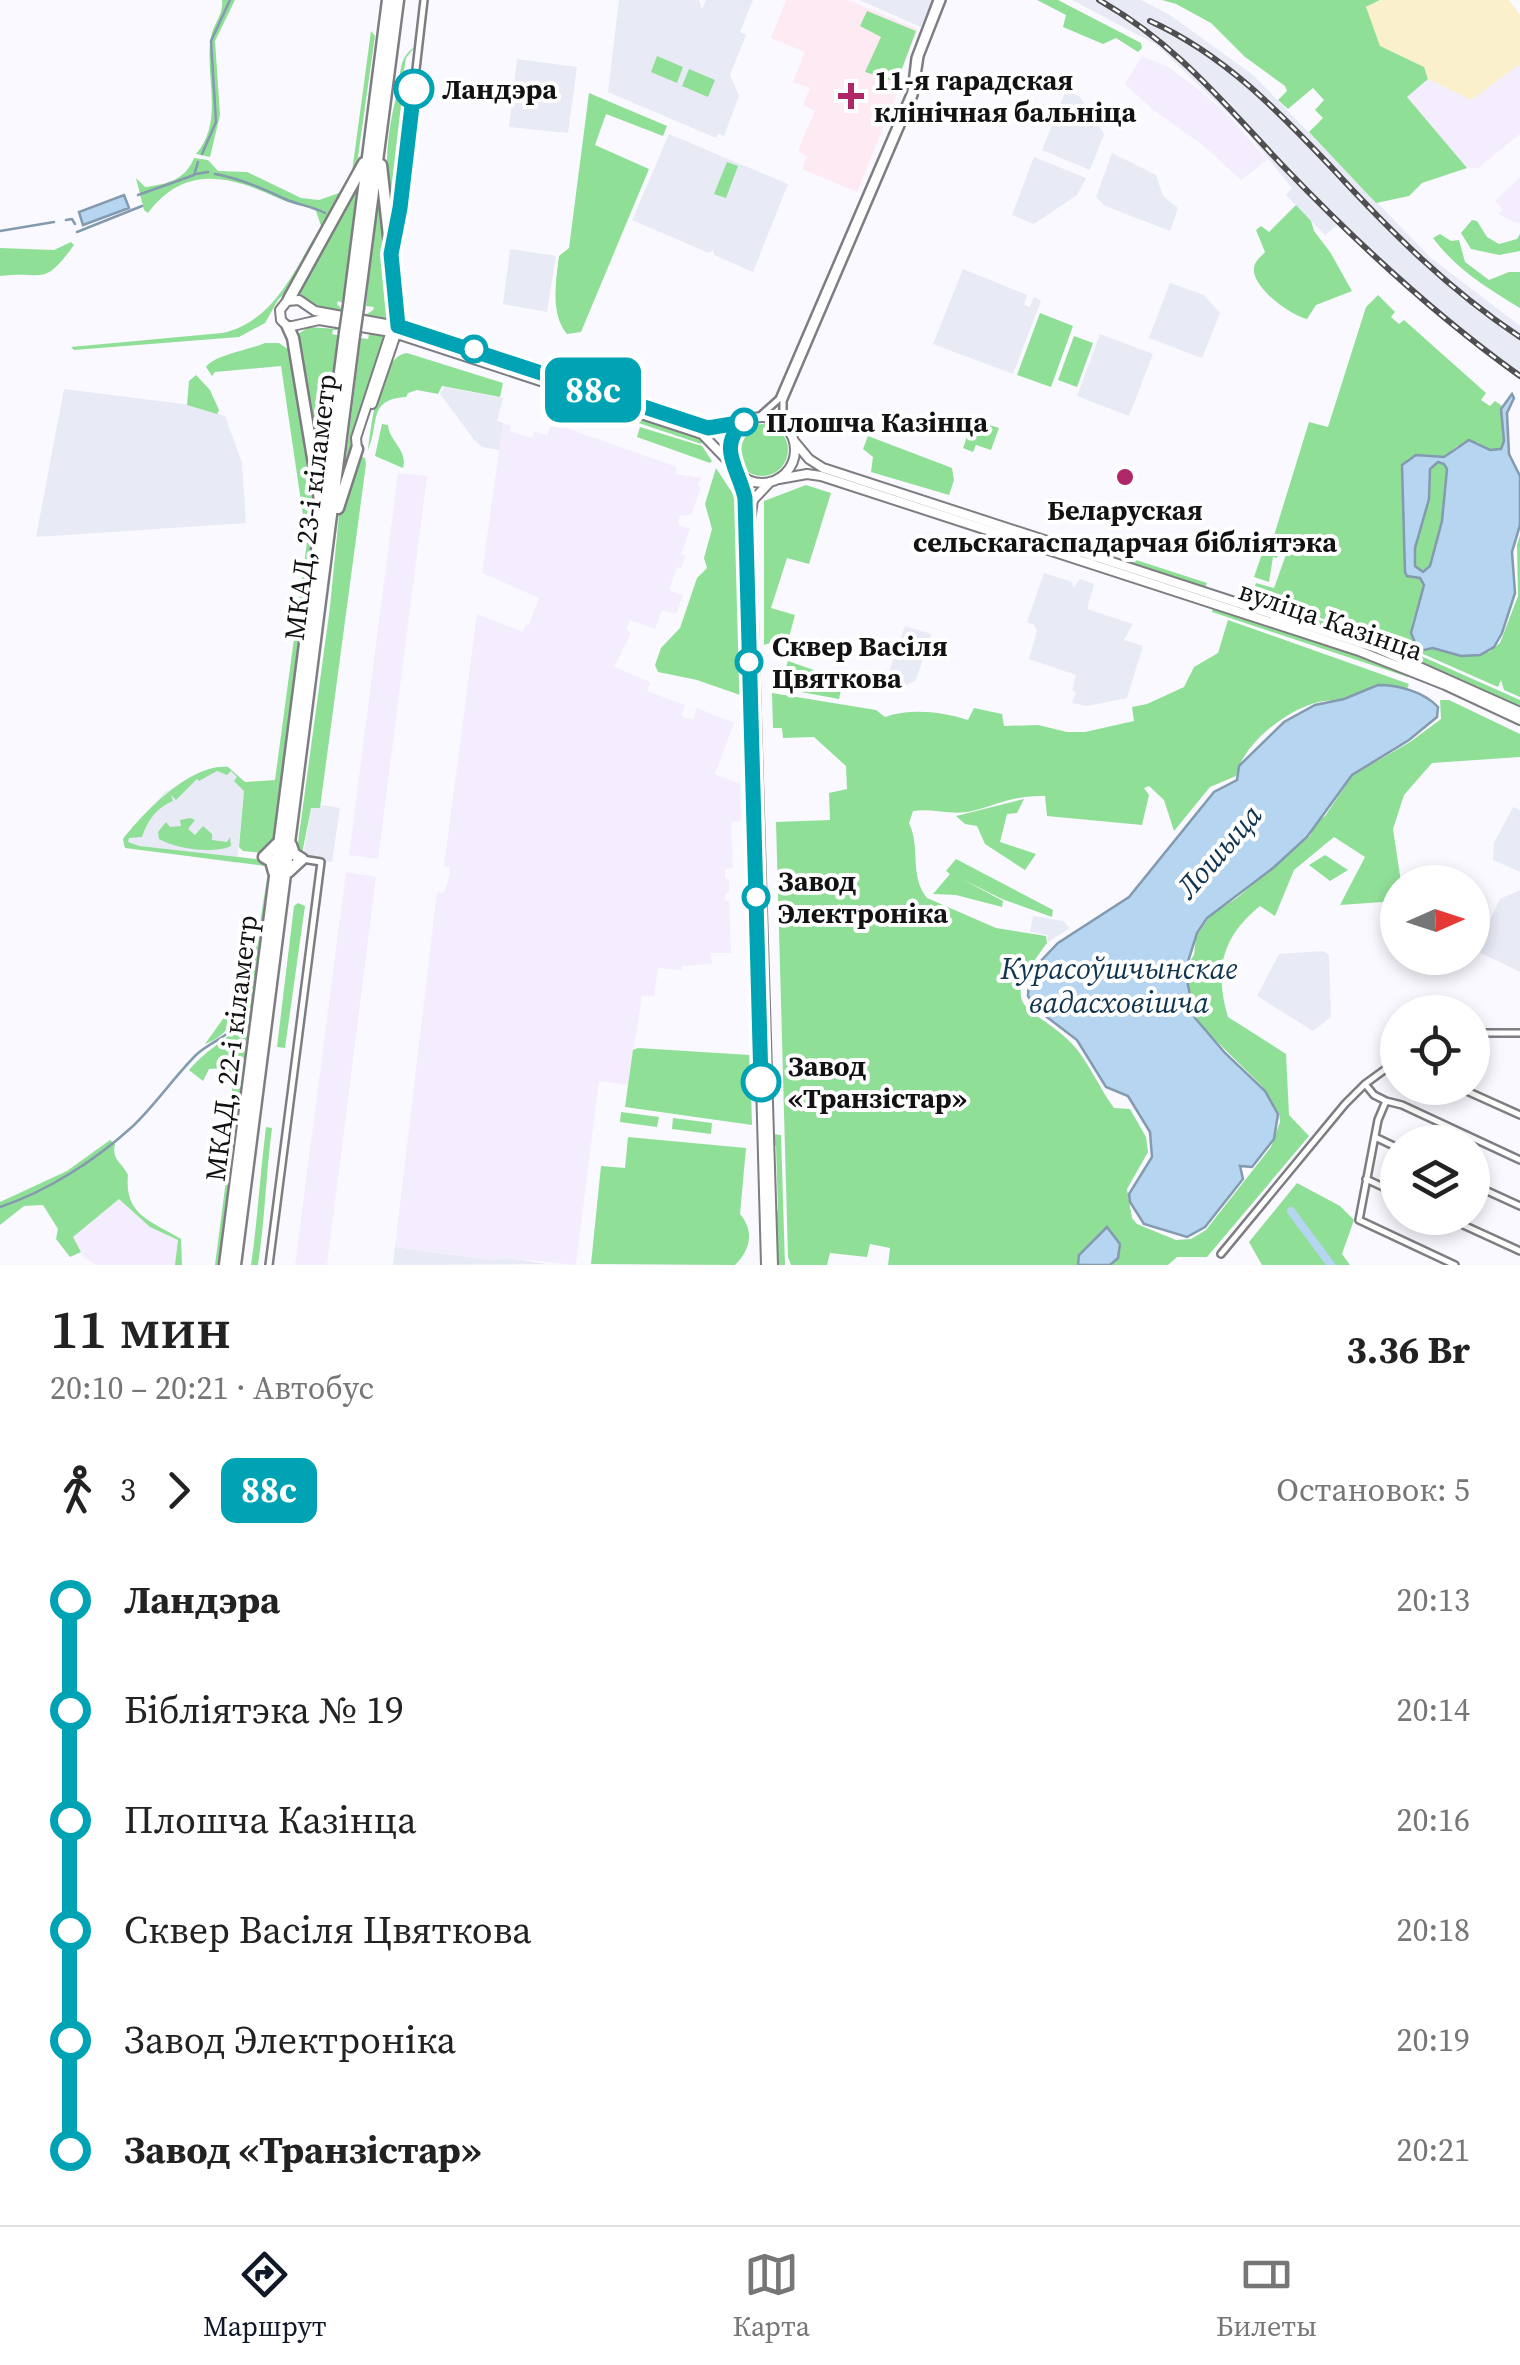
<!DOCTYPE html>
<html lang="ru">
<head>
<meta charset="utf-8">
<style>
	body { margin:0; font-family:"Source Serif 4",serif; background:#f6f6f6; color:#222; height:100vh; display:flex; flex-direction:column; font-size:38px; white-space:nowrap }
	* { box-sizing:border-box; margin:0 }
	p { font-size:32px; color:#767676 }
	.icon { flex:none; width:55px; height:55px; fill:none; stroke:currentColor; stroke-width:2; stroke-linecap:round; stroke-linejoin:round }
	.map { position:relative; height:1265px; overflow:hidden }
	.sheet { display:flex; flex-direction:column; background:#fff; flex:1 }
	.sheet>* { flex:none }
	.badge { padding:0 20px; border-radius:15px; font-size:35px; line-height:65px }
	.needle { width:65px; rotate:87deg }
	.buttons { position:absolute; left:1380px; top:865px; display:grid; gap:20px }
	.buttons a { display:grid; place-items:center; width:110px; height:110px; border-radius:50%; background:#fff; box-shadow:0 5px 15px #0003; font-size:50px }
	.map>.badge { position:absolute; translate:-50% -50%; box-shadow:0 0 0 5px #fff }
	.legs { display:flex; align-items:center; gap:15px; height:110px; padding:0 50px; font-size:32px }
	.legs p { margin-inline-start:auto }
	.headline { display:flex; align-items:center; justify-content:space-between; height:170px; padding:0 50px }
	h1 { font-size:55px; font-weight:600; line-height:75px }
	ul { padding:0 50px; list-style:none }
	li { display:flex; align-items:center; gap:35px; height:110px; font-size:38px }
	li i { display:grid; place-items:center; width:15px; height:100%; margin:0 12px; background:currentColor }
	li i::after { content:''; width:25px; height:25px; margin:-12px; border:8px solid; border-radius:50%; background:#fff }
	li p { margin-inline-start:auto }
	li:first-child i { background:linear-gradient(#0000 50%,currentColor 0) }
	li:last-child i { background:linear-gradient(currentColor 50%,#0000 0) }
	.tab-bar { display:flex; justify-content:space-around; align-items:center; height:140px; border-top:2px solid #e0e0e0; background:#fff; font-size:28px; color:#767676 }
	.tab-bar a { display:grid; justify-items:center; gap:5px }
	.tab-bar .selected { color:#111827 }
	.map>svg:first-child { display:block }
	.built { fill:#e8eaf5 }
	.industrial { fill:#f3edfe }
	.medical { fill:#fdeaf3 }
	.green { fill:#90df97 }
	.sand { fill:#faf0cb }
	.water { fill:#b5d5f0; stroke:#849aae; stroke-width:2.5; fill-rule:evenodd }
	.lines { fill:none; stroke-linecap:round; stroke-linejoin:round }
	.stream { stroke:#849aae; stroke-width:2.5 }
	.river { stroke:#b5d5f0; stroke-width:8 }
	.minor-casing { stroke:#7d7d82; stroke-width:10 }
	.major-casing { stroke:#7d7d82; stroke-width:12 }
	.highway-casing { stroke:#7d7d82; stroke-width:15 }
	.minor { stroke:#fff; stroke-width:5 }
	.major { stroke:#fff; stroke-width:8 }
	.highway { stroke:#fff; stroke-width:10 }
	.rail-casing { stroke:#4f4f52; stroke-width:6 }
	.rail { stroke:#fff; stroke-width:2.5; stroke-dasharray:8; stroke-linecap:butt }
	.highway-bridge-casing { stroke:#7d7d82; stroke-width:15; stroke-linecap:butt }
	.highway-bridge { stroke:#fff; stroke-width:10 }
	.line-1-casing { stroke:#fff; stroke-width:22 }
	.line-1 { stroke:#00a3b4; stroke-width:15 }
	.stop-1-dot { fill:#fff; stroke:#00a3b4; stroke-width:5 }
	.poi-dot { fill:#b02767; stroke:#fff; stroke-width:4 }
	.labels { text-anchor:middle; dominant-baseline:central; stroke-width:8; stroke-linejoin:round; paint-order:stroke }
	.poi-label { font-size:28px; font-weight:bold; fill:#121214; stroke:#fff; text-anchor:start }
	.stop-label { font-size:28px; font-weight:bold; fill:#121214; stroke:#fff; text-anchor:start }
	.street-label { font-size:28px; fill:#121214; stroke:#fff }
	.water-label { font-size:30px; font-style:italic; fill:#10344f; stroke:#fff }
</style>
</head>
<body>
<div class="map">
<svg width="1520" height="1265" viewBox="0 0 1520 1265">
	<rect width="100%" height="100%" fill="#f9f9ff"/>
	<path class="built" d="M619 0H699L702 9 706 0H753L740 32 746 35 730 75 739 96 724 136 718 134 716 138 608 92Z
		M859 0H932L921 27Z
		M1072 0H1141L1170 15 1253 75 1431 258 1520 326V379L1432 312 1337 225 1325 235 1286 195 1292 188 1245 130 1157 45Z
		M517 59 577 67 568 133 509 127Z
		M1066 90 1080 97 1104 134 1090 170 1042 150Z
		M669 134 788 184 753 272 714 255 713 250 709 253 632 220Z
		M1112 153 1156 175 1163 196 1178 208 1170 231 1105 206 1096 197Z
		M1034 157 1086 178 1077 195 1034 224 1012 215Z
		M510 249 556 256 547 312 503 304Z
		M963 269 1027 295 1024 305 1030 307 1034 297 1041 301 1013 374 933 344Z
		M1170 283 1204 295 1220 313 1202 358 1149 338Z
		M1100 334 1153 354 1129 416 1077 396Z
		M444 387 503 398 497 421 503 423 500 450 482 447 475 441 440 394Z
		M64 389 199 406 225 416 242 463 246 523 36 537Z
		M1044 573 1072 582 1073 588 1080 579 1094 584 1087 609 1133 624 1124 640 1143 646 1127 698 1087 706 1072 703 1076 692 1072 690 1076 675 1029 659 1037 631 1034 625 1027 622Z
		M905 626 931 634 916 680 895 691 888 686 892 674 889 672Z
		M216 767H228L245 782 237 863 123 846 125 836 165 792Z
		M321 805 340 808 332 862 303 858 311 807 320 808Z
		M1513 807 1520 810V872L1493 860 1494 843Z
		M1520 890V972L1479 952 1478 944 1500 899Z
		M1033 916 1063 921 1070 928 1048 942 1047 935 1030 932Z
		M1323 951 1329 955 1331 1017 1313 1031 1257 996 1279 954Z
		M395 1247 491 1260 509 1258 547 1264 393 1265Z"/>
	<path class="industrial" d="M1142 56 1170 68 1198 89 1228 115 1267 160 1241 180 1205 147 1151 108 1125 84Z
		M1520 64V134L1478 168H1467L1407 97 1428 79 1471 100Z
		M1520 177V223H1516L1498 214 1503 209 1495 201Z
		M503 423 511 426 510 431 532 438 534 431 547 436 552 423 677 467 675 474 702 478 697 485 701 487 691 515H680L678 524 690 529 681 554 686 556 681 568 677 567 669 590 683 595 676 614 662 610 655 629 630 620 626 630 631 633 614 667 650 682 647 691 685 705 681 716 693 720 697 708 734 723 715 774 740 784 741 821 731 822 733 868 725 869V878L729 879V893L725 894V901H729L731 953H711L712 964 682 966 681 970 658 968 654 996H642L628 1085 599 1081 576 1265 509 1258 491 1260 395 1247 437 892 444 893 450 874V867L444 866 477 614 523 632 526 624 529 625 539 598 482 573Z
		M398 473 427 476 378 859 349 855Z
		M346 872 376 877 327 1265H295Z
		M118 1198 150 1227 179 1240 175 1265H97L84 1258 72 1238Z"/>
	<path class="medical" d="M786 0H848L918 29 899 77 903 79 857 192 802 169 807 156 799 152V148L815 111 803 105 810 88 793 82 805 52 771 38Z"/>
	<path class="green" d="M222 0H235L215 41 220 115 210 157 196 154C225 121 204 76 211 37 213 24 224 14 222 0Z
		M1037 0H1058L1141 43 1142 48 1138 52 1116 38 1103 44 1063 27 1066 15Z
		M1162 0H1380L1366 7 1425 67 1428 79 1407 97 1467 168 1422 183 1409 196 1376 203 1309 132 1323 118 1315 110 1324 100 1313 88 1288 109 1278 100 1287 91 1285 86 1245 57 1211 23 1176 4Z
		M867 11 916 31 900 74 890 80 865 72 881 37 860 26Z
		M371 31 375 36 356 171 297 269 291 286 278 300 265 323 239 337 74 350 71 347 222 333C275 322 295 268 321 226L316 211C305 205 290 204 278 198 230 176 185 164 148 213L144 210 136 178 145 187C168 184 185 180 194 158L208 160 218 171 247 172 301 198 319 200 339 193 352 172Z
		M415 47 406 58 399 103 409 107 396 169 401 177 398 202 391 206 388 203C385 165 387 131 397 94 402 74 397 58 415 47Z
		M657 56 683 67 677 83 651 72Z
		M689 69 715 80 708 97 682 86Z
		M589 93 667 126 663 136 606 114 595 145 649 169 581 332 567 334C550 314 556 281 559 256L569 248Z
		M727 162 738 166 726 198 714 194Z
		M362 182 347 305 338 301 337 304 343 310 367 314 373 310 374 307 366 306 377 198H379L391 308 390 316 385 319C354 313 324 316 300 293L320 248Z
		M1296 205 1311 221 1314 231 1330 252 1352 291 1316 305 1307 319C1290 316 1246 283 1255 264 1257 259 1262 256 1265 252L1256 230 1261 226 1269 232Z
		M1472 220 1477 221 1487 237 1499 244 1517 239 1520 234V251L1499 255 1471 249 1461 233Z
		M1440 234 1451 241 1459 240 1465 262 1489 280 1509 272H1520V308C1487 288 1456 269 1433 238Z
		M71 242 74 245C42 289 45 270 0 276V248L54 250Z
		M1378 295 1395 312 1391 317 1399 324 1404 320 1486 393 1481 400 1490 406 1495 401 1502 406 1504 441 1501 449 1490 450 1477 442 1457 446 1444 457C1429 457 1413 452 1402 465L1405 572 1420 578 1424 584 1412 624 1432 648 1449 652H1489L1500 643 1518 596 1517 545 1520 535V697L1504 690 1501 680 1498 687 1405 646 1252 595 1256 583 1274 588 1288 549 1272 542 1309 422 1328 427 1366 307Z
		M1040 313 1073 326 1051 387 1017 375Z
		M309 327 378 332 385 337 343 481 361 338 368 339 369 335 366 331 333 330 332 334 341 336 323 485 298 334Z
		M1074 336 1093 343 1077 387 1058 380Z
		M265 343H279L289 350 318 508 273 847 262 853 243 851 239 847 244 791 234 781 237 777 231 771 227 775 217 771 199 781 197 779 176 800 171 795 173 801C156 808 148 820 142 837L129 838 128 842 139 846 265 860 271 871 221 1265H215L235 1111C233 1096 233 1080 223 1068L209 1069 203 1081 189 1070C205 1051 225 1040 244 1024L247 1007 243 1004C231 1021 228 1036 205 1044L251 980 268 872 265 866 125 848 123 839C144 812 191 763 228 767L245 782 275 780 307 542 281 366 215 372 212 376 206 367C214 355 249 350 265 343Z
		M407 353 503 383 500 397 442 386 438 394 417 390 408 393 406 397C367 399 380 424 368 450 371 426 379 356 407 353Z
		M196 375 210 390 219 410 217 414 187 405 189 381Z
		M626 413 703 439 701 444 624 418Z
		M973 420 999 428 991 450 976 445 973 452 963 448Z
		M736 450a26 26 0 1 1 52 0a26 26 0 1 1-52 0Z
		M382 424 388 425C389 441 408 450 403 468L375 456Z
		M640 427 702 446 712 461 710 463 637 437Z
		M868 436 952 468 954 480 949 495 871 472 873 457 863 449Z
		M359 456 365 458 366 464 320 808H311L302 854 299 855 297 850 330 607 339 515Z
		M1441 462 1447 469 1444 510 1429 569 1423 572 1413 563C1414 539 1427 518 1429 495 1430 483 1427 473 1435 463Z
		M716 468 735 497 740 695 697 680 658 672 655 665 661 648 680 628 697 578 707 568 704 558 712 529 705 504Z
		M806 485 831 493 809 564 787 558 771 608 795 615 789 637 764 645V501Z
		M1265 545 1279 551 1277 558 1273 557 1269 582 1254 577Z
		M1124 556 1207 583 1205 588 1126 562Z
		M1246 596 1380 640 1379 642 1248 603Z
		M1213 607 1358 653 1409 673 1408 677 1212 612Z
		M1228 620 1409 684 1407 689C1382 682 1369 688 1346 697 1337 701 1325 700 1315 703 1284 712 1243 744 1236 776L1210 787 1174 831 1164 800 1149 786 1144 788 1149 795 1142 825 1047 816 1045 796C1014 795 1000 804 972 811 952 816 933 808 913 811L909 823C921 848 909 876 927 898L996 928 1046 936 1047 943C992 1016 1034 1002 1075 1047 1090 1065 1100 1089 1114 1108L1130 1109 1146 1137 1148 1152 1127 1189 1132 1218 1137 1224 1176 1240 1191 1239 1206 1230 1271 1147 1280 1122 1279 1113 1262 1086 1198 1023 1186 973 1187 965 1194 955 1196 937 1210 916 1238 897 1310 836 1315 823 1325 816 1353 775 1410 742 1441 719 1440 700H1449L1520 734V757L1432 763 1404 795 1393 829 1401 882H1398L1397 901 1340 905 1365 857 1334 837 1294 870 1275 916 1260 906C1222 937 1214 969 1228 1017L1286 1054 1289 1115 1309 1136 1207 1257H1177L1168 1265H888L890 1248 870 1244 867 1257 830 1253 827 1265H791L788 1257 776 822 830 820 829 793 847 789 846 766 814 737 783 738 782 728H773L772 693 876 710 885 717C911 708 942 712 968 720L974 708 1002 714 1004 726 1038 725 1067 732H1085L1134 721 1132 707 1147 704 1184 687 1194 667 1218 653Z
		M1421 656 1520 700V707L1419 662Z
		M788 661 831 676V680L842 686 839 699 790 690 781 684Z
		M1024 799 1017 813 1007 814 1000 842 1036 854 1025 870 985 844 977 826 965 824 956 816Z
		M190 818 195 820 188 829 195 835 203 826 212 834V840L227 842 230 837 231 846C215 854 175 849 159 839L158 832 166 822 170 827 181 826 180 820Z
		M1325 855 1348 870 1330 881 1309 865Z
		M956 859 1053 910 1052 917 1002 899 962 879 1003 901 1002 907 956 895 933 894 950 874 946 871Z
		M298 903 305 906 285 1048 277 1047 294 906Z
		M638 1048 750 1055 752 1125 625 1107 633 1050Z
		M621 1112 659 1117 657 1127 620 1122Z
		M673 1118 712 1123 711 1134 672 1129Z
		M266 1127 272 1128C266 1174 265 1219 258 1265H251C258 1218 260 1173 266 1127Z
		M772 1134 781 1135 785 1265H778L774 1213 778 1210 776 1146 772 1142Z
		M628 1137 746 1148 740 1214C755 1232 750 1250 735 1265L591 1264 601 1166 625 1168Z
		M110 1140 115 1144C111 1160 122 1162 128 1175 124 1216 152 1221 181 1239L182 1265H175L178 1240 150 1227 119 1199 73 1237 81 1252 70 1257 56 1239 58 1229 43 1205 24 1206 0 1225V1202L67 1171Z
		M1297 1183 1340 1206 1354 1220 1342 1254 1350 1265H1262L1249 1242Z"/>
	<path class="sand" d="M1380 0H1509L1520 15V64L1471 100 1428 79 1424 67 1380 46 1366 7Z"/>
	<path class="water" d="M124 195 129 208 83 225 79 212Z
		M1512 394 1514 398 1507 413 1509 454 1520 476V525L1512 552 1515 593 1502 633 1494 647 1480 655 1461 656 1433 648 1424 650 1416 645 1411 633 1424 585 1420 578 1407 576 1405 572 1402 465 1416 455 1444 457 1469 440 1490 450 1501 449 1504 441 1501 409ZM1438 462 1444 464 1447 469 1442 521 1430 566 1423 572 1415 566V548L1429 499 1430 469Z
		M1378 685C1399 685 1424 692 1438 707L1437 717 1409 740 1352 775 1307 837 1273 868 1207 918 1197 933 1185 971 1195 1018 1225 1053 1265 1091 1278 1114 1274 1139 1252 1167 1240 1166 1243 1179 1205 1227 1187 1237 1144 1224 1130 1202 1129 1194 1152 1157 1150 1132 1128 1096 1106 1087 1077 1040 1035 1008 1028 996 1029 980 1038 964 1058 943 1129 897 1214 792 1237 780 1239 766 1284 722 1315 705 1344 699Z
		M1107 1227 1120 1244 1118 1258 1110 1265H1078L1079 1255Z"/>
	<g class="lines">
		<path class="stream" d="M202 154 216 122 211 41 230 0
			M196 174 208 172
			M215 174C242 179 263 189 285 199 298 205 312 206 325 213
			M138 195 194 175 198 162
			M66 220 72 219 75 224
			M0 231 54 222
			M77 232 142 206
			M0 1207C48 1191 96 1160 133 1126 156 1104 174 1077 196 1055 214 1038 239 1036 243 1007"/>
		<path class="river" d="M1291 1211 1331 1265"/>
		<g class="minor-casing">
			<path id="minor" d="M393 245 400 208 424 0
				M760 416 779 399 911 92 915 58 937 0
				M787 428 783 419V401L914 95 920 56 942 0
				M1472 1033H1520
				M1365 1084 1374 1095 1386 1101 1378 1120 1359 1220 1455 1265
				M1460 1088 1520 1115
				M1386 1101 1402 1105 1520 1160
				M1375 1137 1398 1148
				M1366 1179 1398 1194
				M1472 1184 1520 1206
				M1448 1218 1520 1251
				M1221 1254 1345 1104 1365 1084 1398 1060
				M269 1265 321 862 302 859"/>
		</g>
		<g class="major-casing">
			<path id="major" d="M372 404 395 337
				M729 450a33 33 0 1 1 66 0a33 33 0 1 1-66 0Z
				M794 441 809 459 823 468 1379 649 1520 712
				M357 449 356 438 393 325 389 264 391 254
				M733 466 702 434 391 332 319 320 288 327 281 320 280 310 287 301 299 300 315 311 413 329 707 428 744 422
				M733 467 745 498 766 1265
				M779 479 807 474 821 476 1359 651 1445 685 1520 720
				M770 482 753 500 750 521 773 1265"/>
		</g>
		<g class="highway-casing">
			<path id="highway" d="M381 165 391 254
				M289 299 364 163
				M349 306 388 0
				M358 307 398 0
				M288 327 293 338 320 500
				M338 508 357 449
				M274 872 271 861 264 857 280 841
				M288 872 302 859 294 854 291 845
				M225 1265 345 333
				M235 1265 354 335"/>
		</g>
		<use href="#minor" class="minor"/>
		<use href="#major" class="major"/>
		<use href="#highway" class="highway"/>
		<g class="rail-casing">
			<path id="rail" d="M1099 0C1178 45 1224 104 1285 168 1357 243 1436 316 1520 376
				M1150 21C1225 55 1278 111 1333 169 1390 231 1449 290 1520 337"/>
		</g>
		<use href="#rail" class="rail"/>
		<g class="highway-bridge-casing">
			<path id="highway-bridge" d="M345 333 349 306
				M354 335 358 307"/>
		</g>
		<use href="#highway-bridge" class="highway-bridge"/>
	</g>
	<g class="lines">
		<g class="line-1-casing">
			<path id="line-1" d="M414 89 400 208 391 254 398 326 708 428 744 422C716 447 739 469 745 498L761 1082"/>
		</g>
		<use href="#line-1" class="line-1"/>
	</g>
	<g class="stop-1-dot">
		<circle cx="414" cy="89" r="18"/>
		<circle cx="474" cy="349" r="12"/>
		<circle cx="744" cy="422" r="12"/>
		<circle cx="749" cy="662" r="12"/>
		<circle cx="756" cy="897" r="12"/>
		<circle cx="761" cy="1082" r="18"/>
	</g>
	<g class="poi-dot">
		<path d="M846 81h10v10h10v10h-10v10h-10v-10h-10v-10h10z"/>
		<circle cx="1125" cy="477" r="10"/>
	</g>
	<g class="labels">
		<g class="poi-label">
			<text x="874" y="80">11-я гарадская<tspan x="874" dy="32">клінічная бальніца</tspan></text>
			<text x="1125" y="510" text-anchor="middle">Беларуская<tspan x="1125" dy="32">сельскагаспадарчая бібліятэка</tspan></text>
		</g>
		<g class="stop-label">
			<text x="442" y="89">Ландэра</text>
			<text x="766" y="422">Плошча Казінца</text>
			<text x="772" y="646">Сквер Васіля<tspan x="772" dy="32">Цвяткова</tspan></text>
			<text x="778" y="881">Завод<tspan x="778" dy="32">Электроніка</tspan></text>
			<text x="788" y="1066">Завод<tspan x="788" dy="32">«Транзістар»</tspan></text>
		</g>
		<g class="street-label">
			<text transform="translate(310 507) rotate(-83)">МКАД, 23-і кіламетр</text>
			<text transform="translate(1331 620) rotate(19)">вуліца Казінца</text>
			<text transform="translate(231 1048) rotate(-83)">МКАД, 22-і кіламетр</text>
		</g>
		<g class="water-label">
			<text transform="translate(1219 851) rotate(-49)">Лошыца</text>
			<text x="1119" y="968">Курасоўшчынскае<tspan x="1119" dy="34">вадасховішча</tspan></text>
		</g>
	</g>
</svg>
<div class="buttons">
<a><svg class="needle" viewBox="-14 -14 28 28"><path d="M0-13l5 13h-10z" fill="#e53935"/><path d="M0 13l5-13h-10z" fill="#767676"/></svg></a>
<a><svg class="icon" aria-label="locate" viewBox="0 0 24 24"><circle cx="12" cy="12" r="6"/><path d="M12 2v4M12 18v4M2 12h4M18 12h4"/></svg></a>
<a><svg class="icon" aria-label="layers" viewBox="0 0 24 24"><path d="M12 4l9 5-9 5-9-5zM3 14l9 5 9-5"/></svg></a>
</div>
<b class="badge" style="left:593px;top:390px;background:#00a3b4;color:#fff">88с</b>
</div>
<section class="sheet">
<div class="headline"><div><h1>11 мин</h1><p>20:10 – 20:21 · Автобус</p></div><b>3.36 Br</b></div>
<div class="legs"><svg class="icon" aria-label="walk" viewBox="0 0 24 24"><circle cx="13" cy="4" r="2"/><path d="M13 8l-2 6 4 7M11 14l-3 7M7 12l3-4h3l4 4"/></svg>3<svg class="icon" aria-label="forward" viewBox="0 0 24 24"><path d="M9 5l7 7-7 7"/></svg><b class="badge" style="background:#00a3b4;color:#fff">88с</b><p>Остановок: 5</p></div>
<ul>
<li><i style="color:#00a3b4"></i><b>Ландэра</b><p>20:13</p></li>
<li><i style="color:#00a3b4"></i><span>Бібліятэка № 19</span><p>20:14</p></li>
<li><i style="color:#00a3b4"></i><span>Плошча Казінца</span><p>20:16</p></li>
<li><i style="color:#00a3b4"></i><span>Сквер Васіля Цвяткова</span><p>20:18</p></li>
<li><i style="color:#00a3b4"></i><span>Завод Электроніка</span><p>20:19</p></li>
<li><i style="color:#00a3b4"></i><b>Завод «Транзістар»</b><p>20:21</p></li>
</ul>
</section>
<nav class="tab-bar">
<a class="selected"><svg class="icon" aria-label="directions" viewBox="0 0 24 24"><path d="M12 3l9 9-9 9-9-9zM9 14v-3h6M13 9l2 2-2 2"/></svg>Маршрут</a>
<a><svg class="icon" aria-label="map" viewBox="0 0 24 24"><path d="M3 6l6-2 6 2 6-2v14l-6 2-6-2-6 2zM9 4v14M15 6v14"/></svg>Карта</a>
<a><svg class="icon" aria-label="tickets" viewBox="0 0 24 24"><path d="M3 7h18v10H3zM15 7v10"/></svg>Билеты</a>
</nav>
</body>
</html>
